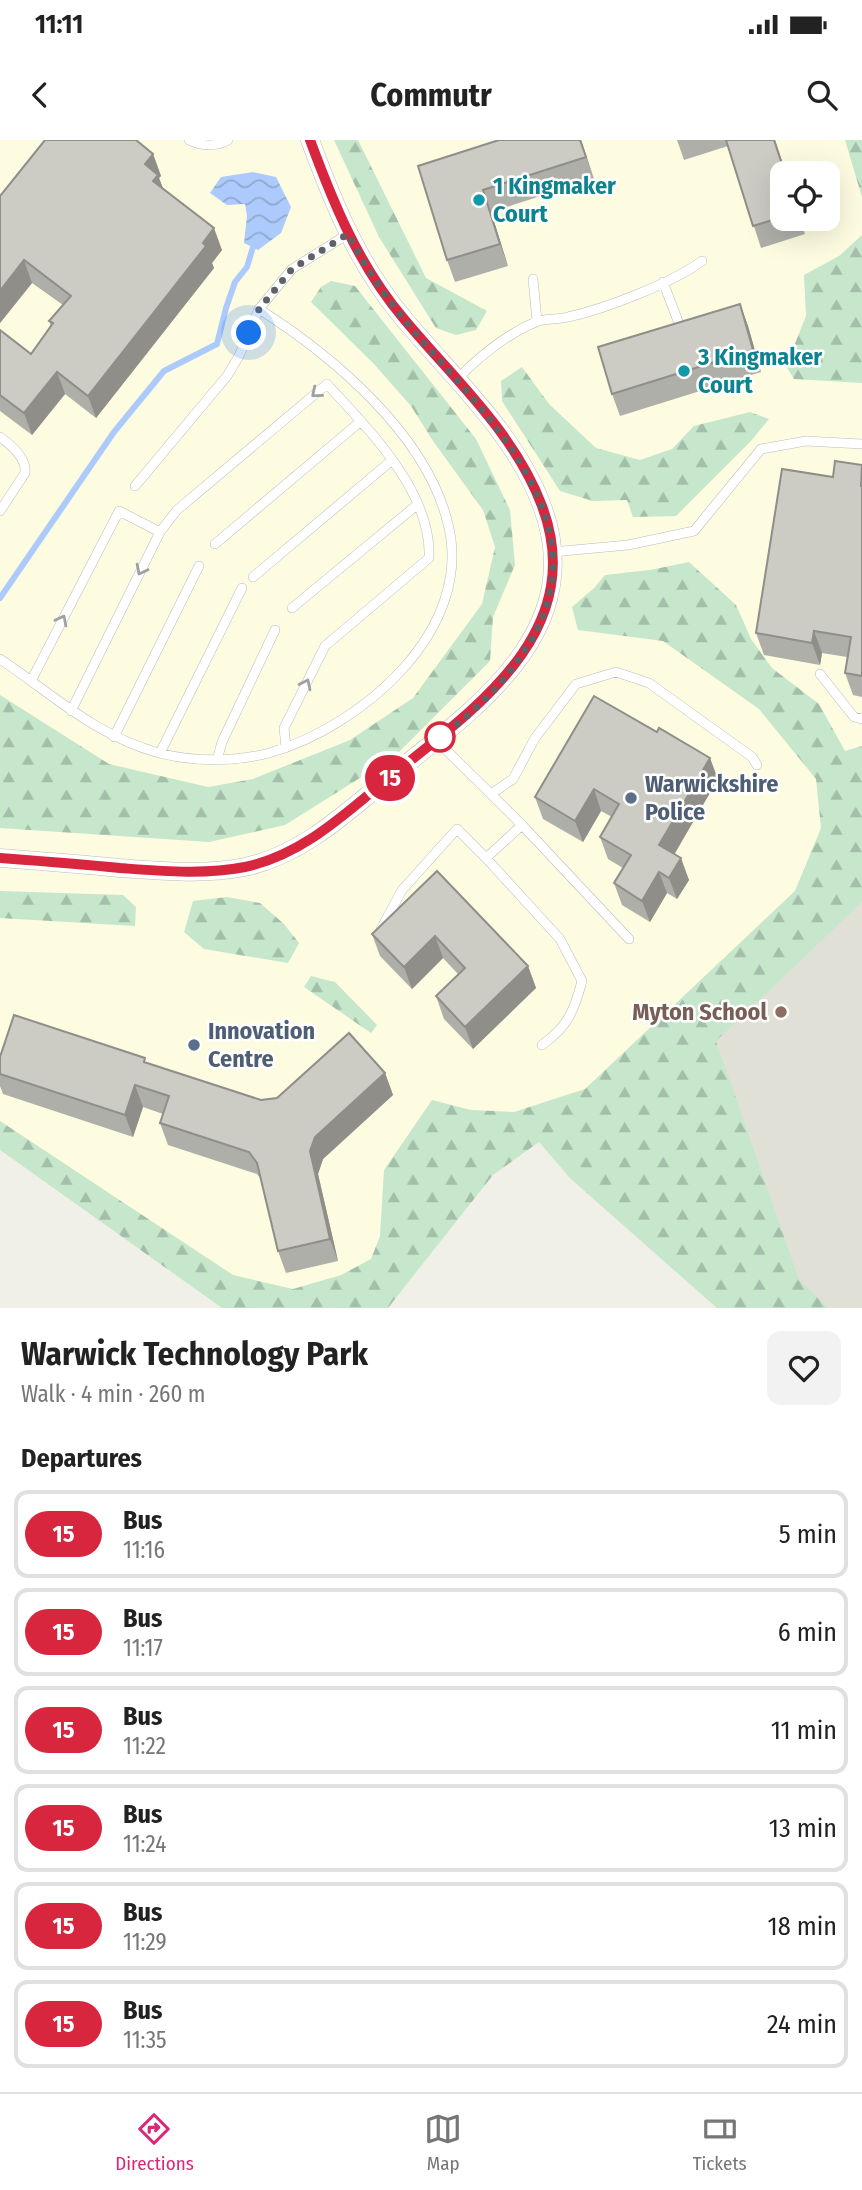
<!DOCTYPE html>
<html lang="en">
<head>
<meta charset="utf-8">
<style>
	body { margin:0; font-family:"Fira Sans Condensed",sans-serif; background:#f2f2f2; color:#222; height:100vh; display:flex; flex-direction:column; font-size:26px; white-space:nowrap }
	* { box-sizing:border-box; margin:0 }
	p { font-size:23px; color:#767676 }
	.icon { flex:none; width:38px; height:38px; fill:none; stroke:currentColor; stroke-width:2; stroke-linecap:round; stroke-linejoin:round }
	.map { position:relative; height:1168px; overflow:hidden }
	.sheet { display:flex; flex-direction:column; background:#fff; flex:1 }
	.sheet>* { flex:none }
	.badge { padding:0 14px; border-radius:23px; font-size:24px; line-height:46px }
	.tools { position:absolute; left:770px; top:21px; display:grid; gap:14px }
	.tools a { display:grid; place-items:center; width:70px; height:70px; border-radius:14px; background:#fff; box-shadow:0 7px 28px #0002; font-size:35px }
	.you { position:absolute; width:35px; height:35px; margin:-18px; border:5px solid #fff; border-radius:50%; background:#1a73e8; box-shadow:0 0 0 10px #1a73e833 }
	.map>.badge { position:absolute; translate:-50% -50%; box-shadow:0 0 0 4px #fff }
	h2 { padding:0 21px; font-size:26px; line-height:63px }
	.round { display:grid; place-items:center; flex:none; width:74px; height:74px; border-radius:14px; background:#f2f2f2 }
	.headline { display:flex; align-items:center; justify-content:space-between; height:119px; padding:0 21px }
	h1 { font-size:33px; font-weight:700; line-height:52px }
	ul { padding:0; list-style:none }
	li { display:flex; align-items:center; gap:21px; height:88px; margin:0 14px 10px; padding:0 7px; border:4px solid #e0e0e0; border-radius:14px }
	li div { flex:1 }
	li b { display:block; font-size:26px }
	li em { font-style:normal }
	li .badge { min-width:77px; font-weight:700; text-align:center }
	.status { display:flex; justify-content:space-between; align-items:center; height:49px; padding:0 35px; background:#fff; direction:ltr }
	.status svg { height:19px; fill:currentColor }
	header { display:flex; justify-content:space-between; align-items:center; height:91px; padding:0 21px; background:#fff; font-size:32px; font-weight:700 }
	.dock { display:flex; justify-content:space-around; align-items:center; height:98px; border-top:2px solid #e0e0e0; background:#fff; font-size:19px; color:#767676 }
	.dock a { display:grid; justify-items:center; gap:4px }
	.dock .current { color:#db2777 }
	.map>svg:first-child { display:block }
	.commercial { fill:#fdfbe0; fill-rule:evenodd }
	.education { fill:#e0e0d6 }
	.forest { fill:url(#forest-firs) }
	.water { fill:url(#water-waves) }
	.lines { fill:none; stroke-linecap:round; stroke-linejoin:round }
	.stream { stroke:#accbfc; stroke-width:6 }
	.lane-casing { stroke:#babbc1; stroke-width:10 }
	.street-casing { stroke:#babbc1; stroke-width:19 }
	.lane { stroke:#fff; stroke-width:9 }
	.street { stroke:#fff; stroke-width:18 }
	.wall { fill:#afafa9 }
	.shaded-wall { fill:#8f8e89 }
	.building { fill:#cccbc4; stroke:#8f8e89; stroke-width:2 }
	.oneway { stroke:#9fa0a4 }
	.line-casing { stroke:#fff; stroke-width:16 }
	.line { stroke:#d7263d; stroke-width:10 }
	.walk { stroke:#5f6167; stroke-width:7; stroke-dasharray:0 12.6 }
	.culture-dot { fill:#0f9aa8; stroke:#fff; stroke-width:2.5 }
	.stop-dot { fill:#fff; stroke:#d7263d; stroke-width:3.5 }
	.service-dot { fill:#5c6f8a; stroke:#fff; stroke-width:2.5 }
	.education-dot { fill:#8d6e63; stroke:#fff; stroke-width:2.5 }
	.labels { text-anchor:middle; dominant-baseline:central; stroke-width:5; stroke-linejoin:round; paint-order:stroke }
	.culture-label { font-size:24px; font-weight:bold; fill:#0d838f; stroke:#fff; text-anchor:start }
	.service-label { font-size:24px; font-weight:bold; fill:#4e5e75; stroke:#fff; text-anchor:start }
	.education-label { font-size:24px; font-weight:bold; fill:#785e54; stroke:#fff; text-anchor:end }
</style>
</head>
<body>
<div class="status"><b>11:11</b><svg viewBox="0 0 49 12"><path d="M0 12V9h3v3zM5 12V6h3v6zM10 12V3h3v9zM15 12V0h3v12zM26 1h20v11H26zM47 4h2v5h-2z"/></svg></div>
<header><svg class="icon" aria-label="back" viewBox="0 0 24 24"><path d="M15 5l-7 7 7 7"/></svg>Commutr<svg class="icon" aria-label="search" viewBox="0 0 24 24"><circle cx="10" cy="10" r="6"/><path d="M15 15l6 6"/></svg></header>
<div class="map">
<svg width="862" height="1168" viewBox="0 0 862 1168">
	<defs>
		<pattern id="forest-firs" width="22" height="20" patternUnits="userSpaceOnUse" patternTransform="scale(1.75)"><rect width="22" height="20" fill="#c6e7cc"/><path d="M5 1l3.5 6h-7zM16 11l3.5 6h-7z" fill="#a4bfa9"/></pattern>
		<pattern id="water-waves" width="16" height="10" patternUnits="userSpaceOnUse" patternTransform="scale(1.75)"><rect width="16" height="10" fill="#accbfc"/><path d="M0 5q4-4 8 0t8 0" fill="none" stroke="#8fa8d0"/></pattern>
	</defs>
	<rect width="100%" height="100%" fill="#f0f0e8"/>
	<path class="commercial" d="M0 0H862V690L539 1002 493 1035 388 1168H222L0 1010ZM782 33H828V79H782Z"/>
	<path class="education" d="M862 741V1168H717L570 1038Z"/>
	<path class="forest" d="M334 0H358L426 138 487 171 476 190 456 195 436 188 379 97Z
		M845 0H862V57Z
		M862 95V243L794 239 786 226 806 176 804 135 839 116Z
		M331 141 355 146 476 299 510 370 515 425 493 477 490 521 395 616 285 685 209 702 0 688V555L109 624 208 647 253 639 350 600 413 558 482 464 495 407 483 370 433 301 411 266 374 224 311 162 321 147Z
		M522 227 549 264 596 308 640 320 672 309 694 286 750 272 769 279 751 301 676 376 633 377 627 360 593 361 560 351 502 261 501 241Z
		M689 422 736 465 751 499 772 528 819 564 845 611 862 606V762L716 901 799 1140 828 1168H717L570 1038 539 1002 493 1035 388 1168H222L0 1010V981L233 1135 293 1149 341 1135 371 1119 380 1096 384 1030 432 960 471 970 514 972 585 949 795 751 821 688 816 639 759 569 663 501 578 490 572 467 594 448 605 435 650 430Z
		M0 751 123 755 136 767 135 786 0 778Z
		M227 757 260 763 284 784 299 803 288 823 204 809 184 792 193 761Z
		M311 836 335 842 377 885 371 893 304 847Z"/>
	<path class="water" d="M253 32 276 37 291 67 281 93 258 110 244 103 247 76 245 64 227 65 210 53 221 37Z"/>
	<g class="lines">
		<path class="stream" d="M0 458 114 292 164 231 217 204 226 168 235 142 247 127 253 107"/>
		<g class="lane-casing">
			<path id="lane" d="M189 0C201 6 216 7 228 0
				M533 139 537 181
				M663 142 678 181
				M259 169 292 129 348 94
				M457 239C479 217 506 194 536 182 545 178 557 180 568 177 605 169 672 143 702 121
				M0 297C11 305 27 318 25 333L0 371
				M215 404 361 281
				M552 412 628 405 694 391 761 309 806 301 862 304
				M253 437 391 321
				M292 468 418 364
				M0 519C52 554 96 596 159 613 194 622 234 622 269 613 361 587 475 490 448 384 427 295 333 216 259 169L239 216 227 236 135 346
				M820 534 854 577 862 579
				M31 541 119 371 160 392
				M71 571 160 392 177 370 327 244C369 290 432 352 429 418L325 506 284 588 286 607
				M114 597 199 426
				M436 600 491 654 513 639 535 598 576 544 616 532 649 543 752 617 757 625
				M160 613 242 448
				M217 620 222 602 275 490
				M491 654 522 685 486 718 560 799 582 841C574 872 567 887 542 905
				M522 685 629 799
				M381 789 402 750 457 689 486 718"/>
		</g>
		<g class="street-casing">
			<path id="street" d="M0 718C40 721 80 724 120 728 161 731 204 735 245 727 302 715 347 672 391 636 475 569 589 491 542 366 515 293 453 238 404 179 359 126 334 65 310 0"/>
		</g>
		<use href="#lane" class="lane"/>
		<use href="#street" class="street"/>
	</g>
	<path class="wall" d="M581 0 594 39 491 72 508 126 455 142 447 120 418 26Z
		M677 0H775L782 33V79H800L805 94 761 108 728 6 684 20Z
		M153 14 161 36 159 38 163 48 222 110 212 123 214 128 96 278 65 254 32 295 0 271V190L31 214 51 186 49 181 63 165 32 143 0 183V56Z
		M740 164 748 186 761 232 620 276 612 254Z
		M862 325V557L853 555 845 533 847 517 822 513 820 525 764 515 756 493 833 337Z
		M594 556 718 639 674 714 689 740 677 759 667 753 650 782 622 765 614 743 623 728 608 719 600 697 612 677 601 671 583 702 543 679 535 657Z
		M437 731 528 826 536 848 473 909 444 879 436 856 458 834 443 818 412 849 380 816 372 794Z
		M0 917 147 923 261 960 277 958 385 933 393 955 323 1019 318 1034 338 1121 286 1133 278 1111 261 1039 257 1034 168 1005 160 983 163 974 143 967 133 997 3 954 0 946Z"/>
	<path class="shaded-wall" d="M580 0H581L594 39 586 17Z
		M774 0H775L786 33H785Z
		M153 14 161 36 159 38 166 57 161 63 145 24Z
		M483 50 491 72 508 126 500 104Z
		M214 88 222 110 212 123 214 128 96 278 88 256Z
		M24 120 32 143 0 183V151Z
		M740 164 748 186 761 232 753 210Z
		M57 232 65 254 32 295 24 273Z
		M814 491 822 513 820 525 812 503Z
		M710 618 718 639 667 727 659 705Z
		M594 649 601 671 583 702 575 681Z
		M681 718 689 740 677 759 669 738Z
		M659 732 667 753 650 782 642 761Z
		M435 796 443 818 412 849 404 827Z
		M528 826 536 848 473 909 465 887Z
		M385 933 393 955 323 1019 318 1034 338 1121 330 1099 310 1011 315 997Z
		M135 945 143 967 133 997 125 975Z"/>
	<path class="building" d="M45 0H136L153 14 145 24 158 35 153 41 214 88 203 103 206 106 88 256 57 232 24 273 0 255V190L31 214 53 183 49 181 71 156 24 120 0 151V56Z
		M499 0H580L586 17 483 50 500 104 447 120 418 26Z
		M726 0H774L785 33H782V77L753 86Z
		M740 164 753 210 612 254 598 207Z
		M835 321 862 325 861 346H862V536L845 533 851 497 814 491 812 503 756 493 782 329 833 337Z
		M594 556 657 592 659 588 710 618 659 705 681 718 669 738 659 732 642 761 614 743 631 715 600 697 619 664 594 649 575 681 535 657Z
		M437 731 528 826 465 887 436 856 465 828 435 796 404 827 372 794Z
		M14 875 145 918 144 922 261 960 277 958 349 893 385 933 315 997 310 1011 330 1099 278 1111 257 1023 249 1012 160 983 169 956 135 945 125 975 0 934V917Z"/>
	<defs><path id="oneway-chevron" d="M-2-3.5L2.5 0L-2 3.5" fill="none" stroke-width="1.6" stroke-linecap="round" stroke-linejoin="round" transform="scale(1.75)"/></defs>
	<g class="oneway">
		<use href="#oneway-chevron" transform="translate(316 253) rotate(140)"/>
		<use href="#oneway-chevron" transform="translate(141 430) rotate(117)"/>
		<use href="#oneway-chevron" transform="translate(62 480) rotate(-63)"/>
		<use href="#oneway-chevron" transform="translate(306 544) rotate(-64)"/>
	</g>
	<g class="lines">
		<g class="line-casing">
			<path id="line" d="M0 718C40 721 80 724 120 728 161 731 204 735 245 727 303 715 347 672 391 636 475 569 589 491 542 366 515 293 453 238 404 179 359 126 334 65 310 0"/>
		</g>
		<use href="#line" class="line"/>
		<path class="walk" d="M249 193 259 169 292 129 348 94C364 124 382 152 403 178 477 269 609 378 527 507 505 542 473 574 440 597"/>
	</g>
	<g class="culture-dot">
		<circle cx="479" cy="60" r="7"/>
		<circle cx="684" cy="231" r="7"/>
	</g>
	<circle class="stop-dot" cx="440" cy="597" r="14"/>
	<g class="service-dot">
		<circle cx="631" cy="658" r="7"/>
		<circle cx="194" cy="905" r="7"/>
	</g>
	<circle class="education-dot" cx="781" cy="872" r="7"/>
	<g class="labels">
		<g class="culture-label">
			<text x="493" y="46">1 Kingmaker<tspan x="493" dy="28">Court</tspan></text>
			<text x="698" y="217">3 Kingmaker<tspan x="698" dy="28">Court</tspan></text>
		</g>
		<g class="service-label">
			<text x="645" y="644">Warwickshire<tspan x="645" dy="28">Police</tspan></text>
			<text x="208" y="891">Innovation<tspan x="208" dy="28">Centre</tspan></text>
		</g>
		<g class="education-label">
			<text x="767" y="872">Myton School</text>
		</g>
	</g>
</svg>
<div class="tools">
<a><svg class="icon" aria-label="locate" viewBox="0 0 24 24"><circle cx="12" cy="12" r="6"/><path d="M12 2v4M12 18v4M2 12h4M18 12h4"/></svg></a>
</div>
<div class="you" style="left:249px;top:193px"></div>
<b class="badge" style="left:390px;top:638px;background:#d7263d;color:#fff">15</b>
</div>
<section class="sheet">
<div class="headline"><div><h1>Warwick Technology Park</h1><p>Walk · 4 min · 260 m</p></div><a class="round"><svg class="icon" aria-label="heart" viewBox="0 0 24 24"><path d="M12 20l-8-8c-3-5 5-10 8-4 3-6 11-1 8 4z"/></svg></a></div>
<h2>Departures</h2>
<ul>
<li><span class="badge" style="background:#d7263d;color:#fff">15</span><div><b>Bus</b><p>11:16</p></div><em>5 min</em></li>
<li><span class="badge" style="background:#d7263d;color:#fff">15</span><div><b>Bus</b><p>11:17</p></div><em>6 min</em></li>
<li><span class="badge" style="background:#d7263d;color:#fff">15</span><div><b>Bus</b><p>11:22</p></div><em>11 min</em></li>
<li><span class="badge" style="background:#d7263d;color:#fff">15</span><div><b>Bus</b><p>11:24</p></div><em>13 min</em></li>
<li><span class="badge" style="background:#d7263d;color:#fff">15</span><div><b>Bus</b><p>11:29</p></div><em>18 min</em></li>
<li><span class="badge" style="background:#d7263d;color:#fff">15</span><div><b>Bus</b><p>11:35</p></div><em>24 min</em></li>
</ul>
</section>
<nav class="dock">
<a class="current"><svg class="icon" aria-label="directions" viewBox="0 0 24 24"><path d="M12 3l9 9-9 9-9-9zM9 14v-3h6M13 9l2 2-2 2"/></svg>Directions</a>
<a><svg class="icon" aria-label="map" viewBox="0 0 24 24"><path d="M3 6l6-2 6 2 6-2v14l-6 2-6-2-6 2zM9 4v14M15 6v14"/></svg>Map</a>
<a><svg class="icon" aria-label="tickets" viewBox="0 0 24 24"><path d="M3 7h18v10H3zM15 7v10"/></svg>Tickets</a>
</nav>
</body>
</html>
